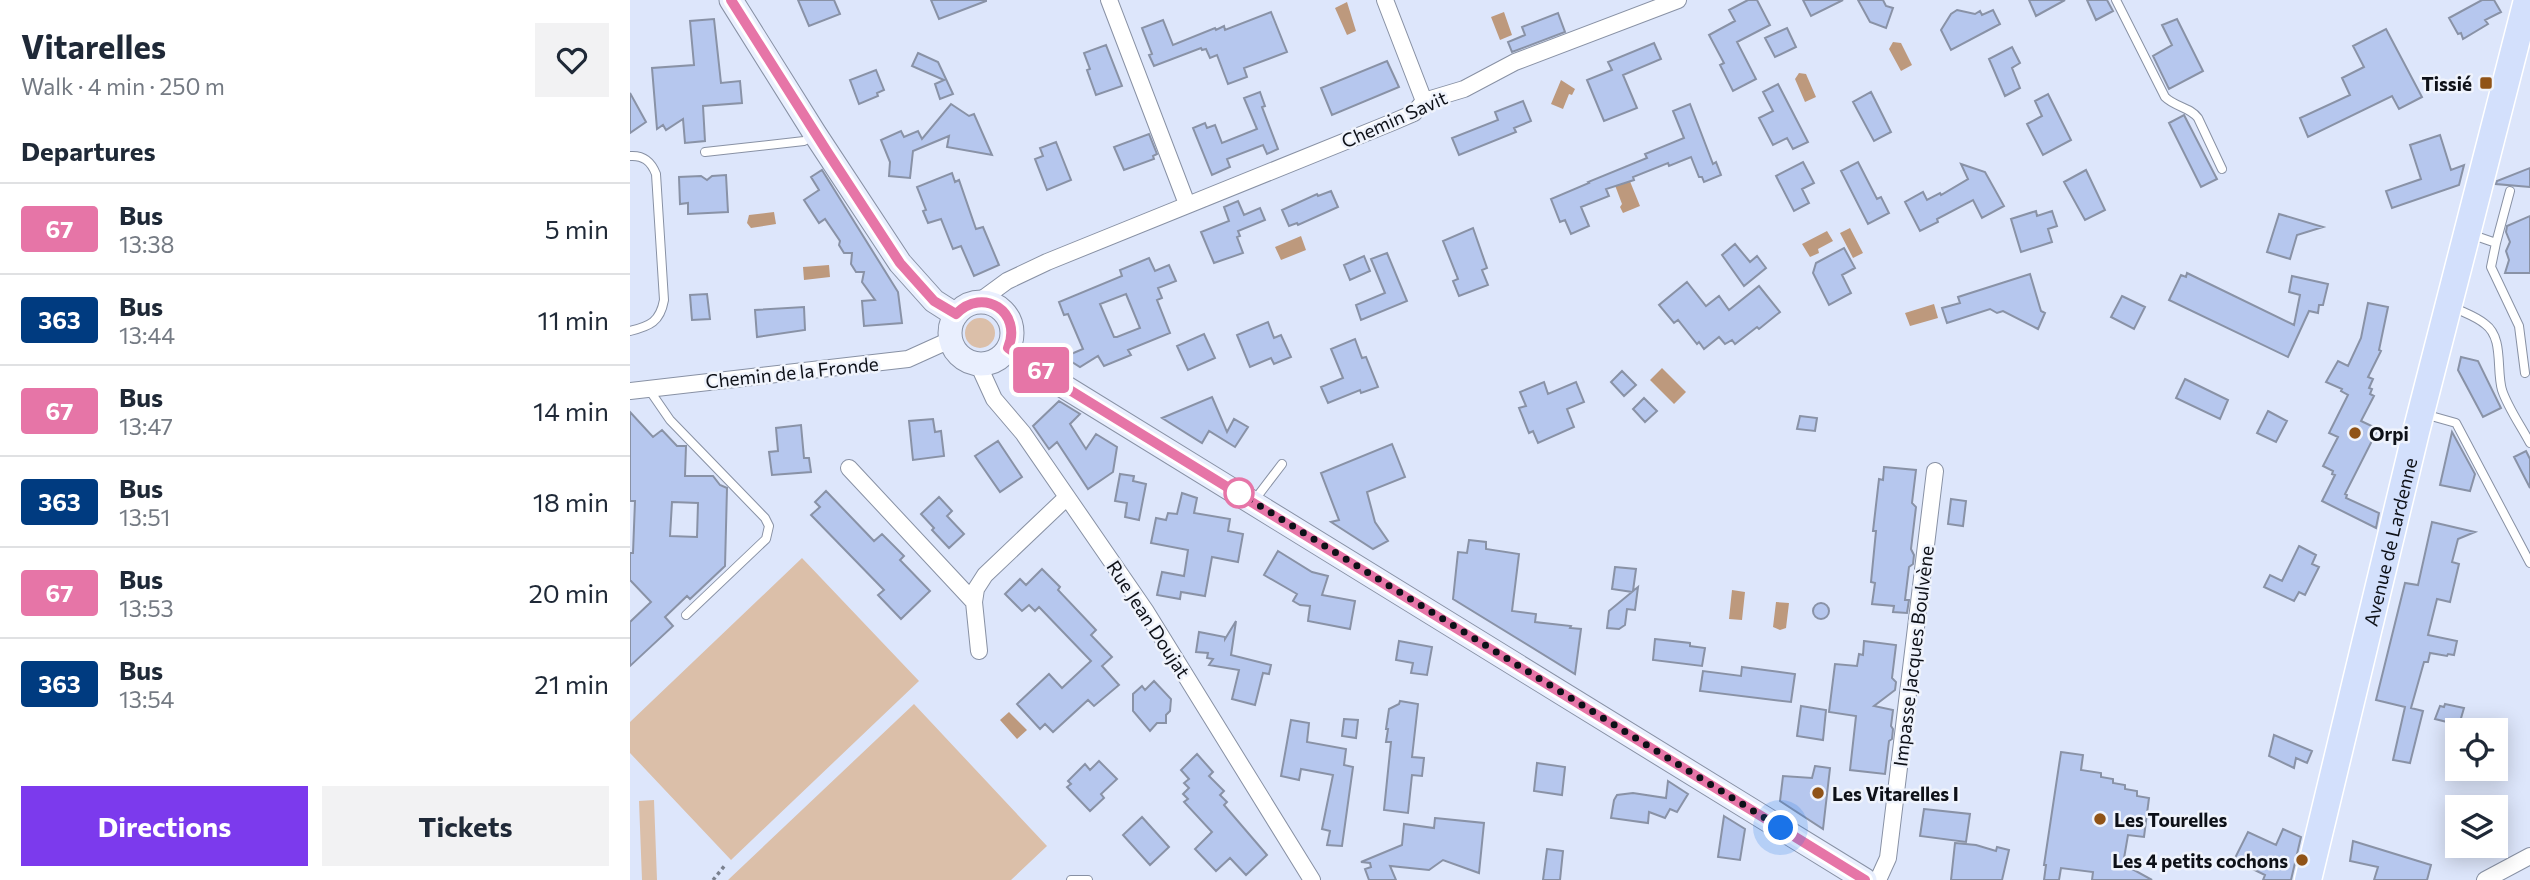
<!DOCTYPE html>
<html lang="en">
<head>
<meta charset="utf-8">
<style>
	body { margin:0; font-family:Commissioner,sans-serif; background:#f2f2f3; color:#1f2937; height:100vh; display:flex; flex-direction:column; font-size:26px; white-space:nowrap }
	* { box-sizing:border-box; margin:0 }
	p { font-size:23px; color:#747a83 }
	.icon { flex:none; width:38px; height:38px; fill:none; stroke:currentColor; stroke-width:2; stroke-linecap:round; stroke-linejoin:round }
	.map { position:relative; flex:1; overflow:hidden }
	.drawer { display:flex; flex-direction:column; background:#fff; width:630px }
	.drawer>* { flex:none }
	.badge { padding:0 14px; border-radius:5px; font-size:24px; line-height:46px }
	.controls { position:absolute; left:1815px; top:718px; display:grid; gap:14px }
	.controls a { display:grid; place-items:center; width:63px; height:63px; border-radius:0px; background:#fff; box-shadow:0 4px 18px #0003; font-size:35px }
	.you { position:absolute; width:35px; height:35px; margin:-18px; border:5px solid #fff; border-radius:50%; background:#1a73e8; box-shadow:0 0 0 10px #1a73e833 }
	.map>.badge { position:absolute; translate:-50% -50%; box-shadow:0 0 0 4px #fff }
	h2 { padding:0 21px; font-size:26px; line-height:63px }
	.round { display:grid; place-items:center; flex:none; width:74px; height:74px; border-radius:0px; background:#f2f2f3 }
	.summary { display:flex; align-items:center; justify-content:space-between; height:119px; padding:0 21px }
	h1 { font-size:33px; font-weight:700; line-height:52px }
	.action { display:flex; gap:14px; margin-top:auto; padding:14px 21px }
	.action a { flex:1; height:80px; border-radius:0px; background:#7c3aed; color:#fff; font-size:28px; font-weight:700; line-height:80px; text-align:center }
	.action a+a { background:#f2f2f3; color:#1f2937 }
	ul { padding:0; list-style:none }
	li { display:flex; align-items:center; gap:21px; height:91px; padding:0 21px; border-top:2px solid #e0e1e3 }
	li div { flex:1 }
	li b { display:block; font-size:26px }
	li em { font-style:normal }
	li .badge { min-width:77px; font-weight:700; text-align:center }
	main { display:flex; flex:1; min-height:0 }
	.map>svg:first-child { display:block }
	.green { fill:#dbbfa9 }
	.water { fill:#bd997d }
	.building { fill:#b6c7ee; stroke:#8992a6; stroke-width:2; fill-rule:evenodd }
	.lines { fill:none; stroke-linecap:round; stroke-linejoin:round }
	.service-casing { stroke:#8891a4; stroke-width:10 }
	.minor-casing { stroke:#8891a4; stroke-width:18 }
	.secondary-casing { stroke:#8891a4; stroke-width:25 }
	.primary-casing { stroke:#fff; stroke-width:29 }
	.path { stroke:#7a818f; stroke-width:3.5; stroke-dasharray:3.5 3.5; stroke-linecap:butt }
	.service { stroke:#fff; stroke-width:8 }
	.minor { stroke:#fff; stroke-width:16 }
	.secondary { stroke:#e9effe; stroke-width:23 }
	.primary { stroke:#d3e0fc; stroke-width:26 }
	.line-casing { stroke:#fff; stroke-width:16 }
	.line { stroke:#e675a7; stroke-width:10 }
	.walk { stroke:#0e1118; stroke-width:7; stroke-dasharray:0 12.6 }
	.poi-dot { fill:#905317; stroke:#eff3fc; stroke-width:2.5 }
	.stop-dot { fill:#fff; stroke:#e675a7; stroke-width:3.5 }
	.labels { text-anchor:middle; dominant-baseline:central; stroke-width:5; stroke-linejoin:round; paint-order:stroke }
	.poi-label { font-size:19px; font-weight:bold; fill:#0e1118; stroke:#eff3fc; text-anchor:start }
	.street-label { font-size:19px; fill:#0e1118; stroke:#eff3fc }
</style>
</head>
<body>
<main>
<section class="drawer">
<div class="summary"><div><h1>Vitarelles</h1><p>Walk · 4 min · 250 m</p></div><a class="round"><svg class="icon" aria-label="heart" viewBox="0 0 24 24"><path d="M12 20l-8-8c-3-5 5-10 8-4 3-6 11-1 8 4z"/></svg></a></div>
<h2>Departures</h2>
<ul>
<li><span class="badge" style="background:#e675a7;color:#fff">67</span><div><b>Bus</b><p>13:38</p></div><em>5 min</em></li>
<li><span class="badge" style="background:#003b80;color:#fff">363</span><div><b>Bus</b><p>13:44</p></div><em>11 min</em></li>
<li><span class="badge" style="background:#e675a7;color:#fff">67</span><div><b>Bus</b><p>13:47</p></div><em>14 min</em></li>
<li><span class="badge" style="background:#003b80;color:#fff">363</span><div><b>Bus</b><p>13:51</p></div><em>18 min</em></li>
<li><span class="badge" style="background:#e675a7;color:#fff">67</span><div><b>Bus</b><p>13:53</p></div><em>20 min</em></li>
<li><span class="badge" style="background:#003b80;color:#fff">363</span><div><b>Bus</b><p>13:54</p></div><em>21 min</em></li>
</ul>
<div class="action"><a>Directions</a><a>Tickets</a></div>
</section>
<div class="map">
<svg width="1900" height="880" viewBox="0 0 1900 880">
	<rect width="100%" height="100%" fill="#dde6fb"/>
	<path class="green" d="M335 333a15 15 0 1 1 30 0a15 15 0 1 1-30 0Z
		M172 558 289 681 101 860 0 753V722Z
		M284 704 417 846 381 880H98Z
		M24 800 27 880H12L9 801Z"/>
	<path class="water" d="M717 2 726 31 717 35 705 8Z
		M874 12 882 35 870 40 861 17Z
		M1263 42 1271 43 1282 65 1271 71 1259 49Z
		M1169 73 1176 74 1186 97 1175 102 1165 79Z
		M931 80 945 89 942 95 939 94 933 109 921 104Z
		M997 174 1010 206 993 213 990 207 992 204 983 180Z
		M144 212 146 224 121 228 117 223 119 215Z
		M1220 228 1233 253 1223 258 1210 233Z
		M1197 231 1203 241 1188 249 1189 253 1180 257 1172 244Z
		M671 236 676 250 651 260 645 247Z
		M199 265 200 277 174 280 173 267Z
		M1304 304 1308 318 1280 326 1275 313Z
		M1032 368 1056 392 1044 404 1020 380Z
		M1102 590 1115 592 1112 620 1099 619Z
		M1146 602 1159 603 1156 628 1150 630 1143 627Z
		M379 712 397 730 387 739 370 720Z"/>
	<path class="building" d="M168 0H204L210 14 179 26Z
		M301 0H356V1L309 19Z
		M1118 0H1127L1140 25 1107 42 1126 79 1103 91 1090 65 1094 63 1079 35 1105 21 1099 10Z
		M1173 0H1213L1181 16Z
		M1228 0H1253L1256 6 1263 8 1256 28 1240 22Z
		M1399 0H1435L1406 16Z
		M1457 0H1477L1483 11 1466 20Z
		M1852 0H1864L1871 12 1855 20 1858 24 1833 39 1831 33 1828 34 1819 18Z
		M1327 10 1345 14 1350 11 1352 15 1363 10 1370 24 1321 50 1311 30 1321 14Z
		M641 12 657 52 614 68 617 77 598 84 587 55 580 58 576 49 572 50 571 48 524 66 519 55 522 54 512 28 533 20 543 45 585 28 586 30 594 26 595 30Z
		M928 13 935 32 882 52 878 42 895 35 892 27Z
		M84 19 91 83 110 81 112 103 73 106 75 141 55 143 53 119 36 130 33 125 27 129 22 68 64 65 60 21Z
		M1547 19 1573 71 1539 89 1523 56 1542 45 1532 25Z
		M1157 28 1166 47 1145 57 1135 38Z
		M1756 29 1792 97 1769 109 1762 96 1678 137 1670 118 1720 95 1712 78 1734 67 1723 46Z
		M1024 43 1031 59 993 75 1007 108 974 121 957 80 982 70 978 62Z
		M476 45 492 86 466 95 457 70 460 69 454 53Z
		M1382 47 1390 63 1382 68 1390 88 1375 96 1359 59Z
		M288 53 308 62 323 94 310 99 305 84 314 80 282 66Z
		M757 61 769 87 702 115 691 88Z
		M246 70 254 90 247 93 248 96 229 104 220 80Z
		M1148 84 1178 142 1163 149 1157 138 1143 145 1129 118 1143 111 1133 92Z
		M630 92 635 106 632 107 648 149 637 154 633 145 597 159 600 167 582 175 563 128 575 123 577 128 585 125 592 143 627 129 614 98Z
		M1241 92 1261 132 1244 141 1223 102Z
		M0 93 16 122 0 133Z
		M1418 94 1441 140 1413 155 1397 124 1412 116 1405 101Z
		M893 101 901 121 884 128 886 132 829 155 822 138 868 120 865 112Z
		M321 104 339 116 344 114 362 155 317 147 319 136 283 151 280 178 259 176 260 162 251 140 271 131 274 137 288 131 292 139Z
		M1060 104 1083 164 1086 162 1091 175 1074 182 1072 177H1069L1061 157 1039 166 1038 163 1003 177 1004 180 976 189 979 196 951 207 959 226 941 234 935 220 930 222 921 199 959 183 958 182 1017 158 1015 154 1054 138 1043 111Z
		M1554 115 1587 179 1571 187 1539 123Z
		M519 134 527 154 523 156 524 159 494 170 484 147Z
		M1810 135 1821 170 1834 165 1829 185 1762 208 1756 191 1791 179 1780 145Z
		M426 142 441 180 417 190 405 159 413 156 410 148Z
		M1173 162 1184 183 1172 189 1179 203 1164 211 1146 176Z
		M1228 162 1247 199 1251 197 1259 213 1238 224 1211 171Z
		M1331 164 1355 172 1374 206 1352 218 1343 200 1307 219 1308 222 1290 231 1275 202 1293 192 1297 200 1310 193 1311 195 1338 179Z
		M1900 168V187L1866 184 1867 181Z
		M192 170 268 292 272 323 234 326 232 301 245 300 232 282 234 272H226L221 264 222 253H214L209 245 210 241 195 219 189 223 174 200 189 190 181 177Z
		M1456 170 1475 210 1455 220 1434 182Z
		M322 173 325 182 329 180 346 229 353 227 369 265 344 276 331 246 323 249 311 219 298 223 293 211 296 210 287 187Z
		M96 175 98 212 58 214V203L50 204 49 177 71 176 77 180 82 176Z
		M701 191 708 207 668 225 667 223 659 226 652 210 687 194 688 196Z
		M608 201 614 215 630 208 635 220 608 231 610 236 607 237 613 253 584 263 571 232 599 221 594 207Z
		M1406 211 1407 216 1422 211 1427 226 1418 229 1422 242 1391 252 1381 219Z
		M1649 214 1693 227 1667 235 1660 259 1637 252Z
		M1900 216V273H1875L1879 260 1876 251 1880 242 1876 232 1877 226Z
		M843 228 857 268 852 270 858 285 829 296 823 281 828 279 813 241Z
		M1105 244 1120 262 1127 256 1136 268 1114 286 1092 255Z
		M1214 248 1225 268 1212 275 1221 293 1199 305 1183 273 1186 263Z
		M757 253 777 301 731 320 726 305 755 293 741 259Z
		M734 256 740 271 720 280 714 265Z
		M519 258 525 271 539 265 546 281 528 288 532 298 527 300 540 333 498 350 501 355 474 366 468 356 450 367 434 357 453 349 438 314 434 315 429 302 492 276 490 270ZM496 294 510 328 487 337H484L470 304Z
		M1557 273 1664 325 1670 295 1659 292 1662 276 1698 284 1693 305H1689L1688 313 1679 311 1658 357 1539 300 1551 275 1556 277Z
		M1400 274 1411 311 1415 313 1408 329 1373 311 1367 313 1360 309 1317 323 1312 308 1330 303 1328 297Z
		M1057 282 1076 306 1089 296 1099 310 1129 286 1150 312 1129 329 1127 327 1105 344 1102 340 1095 344 1089 337 1074 349 1069 342 1067 344 1048 320 1044 323 1029 305Z
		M77 294 80 319 62 320 60 295Z
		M1492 296 1515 307 1504 329 1481 317Z
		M1738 303 1758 307 1749 350 1751 351 1738 377 1743 379 1739 388 1742 389 1740 394 1744 396 1731 421 1748 429 1715 494 1717 495 1716 498 1749 513 1746 528 1692 501 1705 475 1702 474 1703 471 1693 466 1708 437 1699 433 1718 395 1711 391 1712 389 1696 382 1708 361 1718 366 1731 338Z
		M174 307 175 330 127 337 125 310Z
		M638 322 644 338 651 335 661 357 644 364 641 358 620 367 607 335Z
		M574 334 585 358 558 370 547 346Z
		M725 339 732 358 736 357 748 387 731 393 730 390 698 403 691 387 713 378 701 349Z
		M1831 357 1848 361 1871 408 1853 417 1828 370Z
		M992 371 1006 385 994 396 981 382Z
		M1555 379 1598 400 1590 419 1546 398Z
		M914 382 918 394 946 382 954 402 937 409 944 427 908 443 903 431 899 433 889 408 896 406 890 392Z
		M582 397 597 432 604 419 618 427 605 447 579 431 572 443 532 418Z
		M1014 398 1027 411 1015 422 1003 409Z
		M429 401 450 414 440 424 456 449 466 434 487 447 483 472 458 489 427 442 419 449 403 426Z
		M1638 411 1657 421 1646 442 1627 433Z
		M0 412 23 437 32 430 47 446H56L55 476H83L90 485 97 488 95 566 60 599 57 596 35 617 43 626 0 666V622L21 602 0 580V553H3L5 501H0ZM42 502 68 503 67 537 40 536Z
		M1170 416 1187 418 1185 431 1167 429Z
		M303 419 305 432 311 431 314 456 283 460 279 421Z
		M171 425 174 458H179L181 472 142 475 139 452 148 451 146 428Z
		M1822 432 1845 474 1840 491 1810 485Z
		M368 441 392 477 370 492 345 456Z
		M762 444 775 477 737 492 745 522 758 541 743 549 701 522 709 520 691 473Z
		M1896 451 1900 459V488L1884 457Z
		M1254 467 1286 470 1282 503 1286 507 1281 549 1284 555 1283 564 1279 567 1275 600H1279L1277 613 1263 612 1264 606 1242 604 1245 583 1241 582 1246 531H1243L1249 479 1253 480Z
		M490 474 504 476 503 481 516 484 509 520 495 517 497 503 485 501Z
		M196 491 244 541 252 534 274 556 270 560 300 591 271 619 248 595 254 590 181 515 190 507 185 502Z
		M552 493 567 498 564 513 600 519 598 531 613 534 608 562 582 557 575 596 551 592 550 599 527 595 532 572 554 576 558 550 521 543 526 518 536 520 538 513 547 514Z
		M309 497 322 511 317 516 334 534 319 548 302 530 304 528 291 514Z
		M1321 499 1336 501 1333 526 1318 524Z
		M1802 522 1845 532 1828 539 1822 562 1829 564 1820 602 1807 599 1798 635 1827 641 1824 655 1818 654 1817 656 1800 653 1798 662H1794L1781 708 1793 711 1780 763 1763 760 1775 707 1746 700 1775 583 1788 585Z
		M839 540 856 542V549L889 554 882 611 906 614 905 622 941 626 940 628 951 629 945 674 823 599 828 552 837 553Z
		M1669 546 1686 555 1682 564 1689 567 1675 595 1669 592 1664 601 1634 587 1640 575 1652 581Z
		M648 551 682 572 698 576 692 595 725 601 720 629 678 621 680 606 670 605 663 601 667 594 634 575Z
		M985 567 1006 569 1003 591 1008 587 1005 610 997 609 995 625 989 629 977 628 979 611 1002 592 982 589Z
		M412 569 430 587 428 590 466 630 461 635 482 657 472 666 489 685 464 706 458 700 423 732 415 724 410 729 387 704 419 674 432 688 461 661 409 607 405 611 399 605 392 611 375 594 390 579 396 585Z
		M1183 611a8 8 0 1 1 16 0a8 8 0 1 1-16 0Z
		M606 621 601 655 641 665 639 674 633 673 625 705 602 699 609 670 579 665 583 659 577 658 578 653 566 652 569 632 595 637V639Z
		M1025 639 1060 643V646L1075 648 1072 666 1023 660Z
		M769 641 802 647 797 675 781 673 783 663 766 660Z
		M1234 641 1266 645 1262 678 1266 682 1265 690 1244 706 1263 710 1261 726 1263 729 1262 739 1259 741 1255 774 1220 770 1226 716 1199 712 1205 664 1227 666 1229 654 1233 655Z
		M1112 667 1165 674 1161 702 1070 691 1073 671 1111 676Z
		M524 681 541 699 540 711 536 715V723H527L520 731 503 711V694L512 686 515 690Z
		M770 701 788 704 782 757 794 758 792 776 782 775 778 813 754 810 761 742H756L758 729H756L759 709 769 704Z
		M1815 704 1834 708 1829 725 1805 719 1810 706 1814 707Z
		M1171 706 1196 710 1193 740 1167 736Z
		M714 719 728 720 726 738 712 736Z
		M661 720 679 723 677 742 716 749 714 765 723 767 712 846 697 845 700 831 692 829 703 775 671 769 669 780 651 776Z
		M1644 735 1682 751 1677 763 1666 758 1664 768 1639 756Z
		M1431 752 1453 755 1451 770 1471 773V777L1483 779V783L1495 785V789L1507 791V796L1519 798 1514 837 1498 835 1493 864 1522 880H1462L1463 872 1431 868 1429 880H1414L1416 865H1414Z
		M567 754 583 772 579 776 594 791 590 795 597 802 594 805 637 855 616 875 600 858 586 871 565 849 582 832 554 802 558 799 553 794 559 788 554 783 559 779 551 770Z
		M469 761 487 779 471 794 474 798 460 811 437 787 441 784 438 781 455 764 460 770Z
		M907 763 935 767 932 795 904 791Z
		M1185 766 1200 768 1193 829 1150 801 1153 776 1182 778Z
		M1038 781 1058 794 1047 812 1040 809 1035 818 1019 812 1018 823 981 818 984 800 987 795 1003 793 1036 798Z
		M1294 809 1340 814 1336 842 1290 836Z
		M1094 816 1115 829 1110 860 1088 857Z
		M512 817 539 847 520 865 493 835Z
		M805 818 854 823 849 873 813 860 799 870 760 866 766 880H739L735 869 741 867 740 863 731 862 772 845 774 824 804 828Z
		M1653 829 1671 837 1661 880H1633L1635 875 1604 860 1618 832 1646 845Z
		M1723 841 1801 865 1797 880H1744L1748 867 1720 861Z
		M1325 843 1346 845 1366 851 1367 847 1379 850 1372 880H1321Z
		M917 849 933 851 930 880H913Z"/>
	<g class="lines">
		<g class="service-casing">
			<path id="service" d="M1486 0 1535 97C1545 107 1560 107 1568 118L1592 169
				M75 152 174 141 183 136
				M0 156C13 155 21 161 26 174L34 300C30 322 20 326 0 331
				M1840 234 1866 243 1880 191
				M1866 243 1861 267 1889 326 1895 373
				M1821 306C1832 312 1846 316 1855 324 1874 338 1866 369 1872 390 1878 408 1891 426 1900 443
				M18 388 40 420 135 518 139 526 136 539 56 615
				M1794 414 1826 423 1900 563
				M623 502 652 464
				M441 880H458"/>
		</g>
		<g class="minor-casing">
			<path id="minor" d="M479 0 557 204
				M755 0 794 101
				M347 303 377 281 417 262 763 122 784 113 794 101 834 89 885 62 1048 0
				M348 364 364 399 393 433 515 610 682 880
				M0 391 278 359 320 340
				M219 468 344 602 346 589 355 575 437 497
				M344 602 349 651
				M1248 880 1258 858 1305 471
				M1855 880 1900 856"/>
		</g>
		<g class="secondary-casing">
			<path id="secondary" d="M101 0 185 134 270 263 304 301 326 315
				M320 333a31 31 0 1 1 62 0a31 31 0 1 1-62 0Z
				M378 348 430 384 1235 880"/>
		</g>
		<g class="primary-casing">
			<g id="primary">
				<path id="s1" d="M1678 880 1786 432 1897 0"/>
			</g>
		</g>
		<path class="path" d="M83 880 96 864"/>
		<use href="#service" class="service"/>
		<use href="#minor" class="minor"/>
		<use href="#secondary" class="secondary"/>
		<use href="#primary" class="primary"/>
	</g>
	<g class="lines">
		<g class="line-casing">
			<path id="line" d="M101 0 198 153 270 263 304 301 326 314C353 286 393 312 378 348L430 384 1235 880"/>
		</g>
		<use href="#line" class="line"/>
		<path class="walk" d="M609 493 1151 828"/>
	</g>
	<g class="poi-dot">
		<rect x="1849" y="76" width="14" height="14" rx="3.5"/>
		<circle cx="1725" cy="433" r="7"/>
		<circle cx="1188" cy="793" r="7"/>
		<circle cx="1470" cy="819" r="7"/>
		<circle cx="1672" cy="860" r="7"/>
	</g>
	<circle class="stop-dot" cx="609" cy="493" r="14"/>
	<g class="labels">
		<g class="poi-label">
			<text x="1842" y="83" text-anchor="end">Tissié</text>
			<text x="1739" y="433">Orpi</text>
			<text x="1202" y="793">Les Vitarelles I</text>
			<text x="1484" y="819">Les Tourelles</text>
			<text x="1658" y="860" text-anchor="end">Les 4 petits cochons</text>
		</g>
		<g class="street-label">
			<text transform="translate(764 119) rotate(-24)">Chemin Savit</text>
			<text transform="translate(162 372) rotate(-6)">Chemin de la Fronde</text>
			<text stroke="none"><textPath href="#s1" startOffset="348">Avenue de Lardenne</textPath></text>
			<text transform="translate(519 619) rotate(57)">Rue Jean Doujat</text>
			<text transform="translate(1283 656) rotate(-83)">Impasse Jacques Boulvène</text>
		</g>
	</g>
</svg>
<div class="controls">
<a><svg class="icon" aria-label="locate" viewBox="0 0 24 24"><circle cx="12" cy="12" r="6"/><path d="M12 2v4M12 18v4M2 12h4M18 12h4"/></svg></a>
<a><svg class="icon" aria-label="layers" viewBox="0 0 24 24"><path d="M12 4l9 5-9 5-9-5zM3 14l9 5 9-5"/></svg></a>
</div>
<div class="you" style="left:1151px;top:828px"></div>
<b class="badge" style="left:411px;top:370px;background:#e675a7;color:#fff">67</b>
</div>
</main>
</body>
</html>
